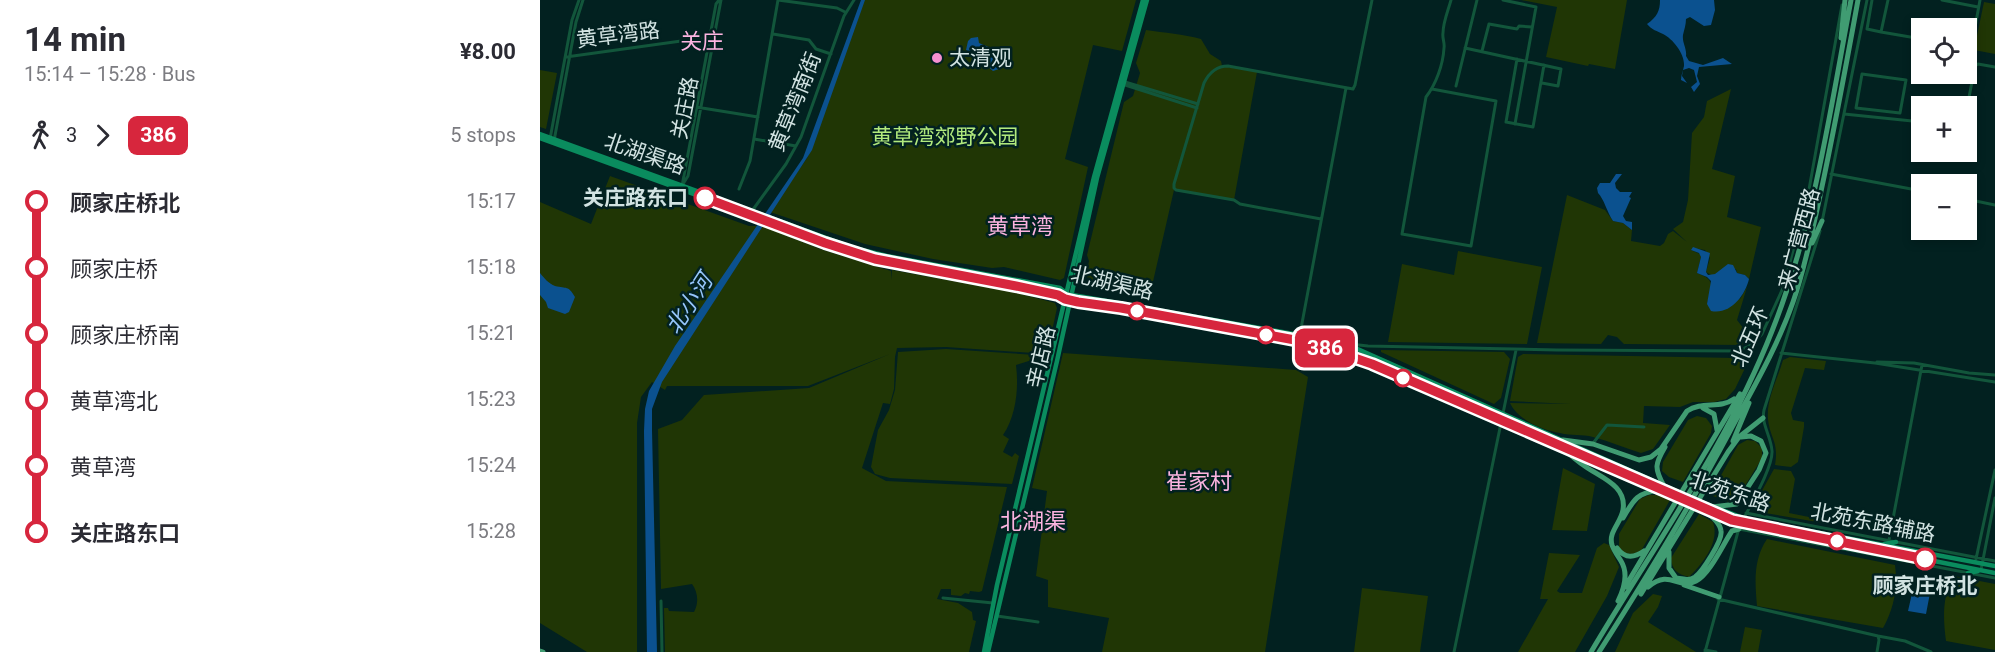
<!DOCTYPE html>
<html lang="en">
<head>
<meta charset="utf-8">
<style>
	body { margin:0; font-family:Roboto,"Noto Sans SC",sans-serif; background:#f2f2f3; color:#2b2b33; height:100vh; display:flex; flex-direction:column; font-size:22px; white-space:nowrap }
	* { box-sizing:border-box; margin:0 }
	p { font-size:20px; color:#7c7c81 }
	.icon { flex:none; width:33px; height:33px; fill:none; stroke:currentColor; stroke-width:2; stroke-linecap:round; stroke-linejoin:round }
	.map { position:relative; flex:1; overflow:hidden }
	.details { display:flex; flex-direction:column; background:#fff; width:540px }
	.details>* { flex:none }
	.badge { padding:0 12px; border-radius:9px; font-size:21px; line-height:39px }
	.controls { position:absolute; left:1371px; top:18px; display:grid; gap:12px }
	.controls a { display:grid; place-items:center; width:66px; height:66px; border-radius:0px; background:#fff; box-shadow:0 3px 9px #0003; font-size:30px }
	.map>.badge { position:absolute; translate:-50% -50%; box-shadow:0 0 0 3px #fff }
	.legs { display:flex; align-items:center; gap:9px; height:66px; padding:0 24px; font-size:20px }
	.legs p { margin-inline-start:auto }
	.headline { display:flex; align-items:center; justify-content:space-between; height:102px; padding:0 24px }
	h1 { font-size:33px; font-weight:700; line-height:45px }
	ul { padding:0 24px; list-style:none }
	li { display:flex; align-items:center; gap:21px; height:66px; font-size:22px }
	li i { display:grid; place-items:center; width:9px; height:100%; margin:0 8px; background:currentColor }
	li i::after { content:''; width:15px; height:15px; margin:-8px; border:4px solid; border-radius:50%; background:#fff }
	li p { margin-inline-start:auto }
	li:first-child i { background:linear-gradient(#0000 50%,currentColor 0) }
	li:last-child i { background:linear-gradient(currentColor 50%,#0000 0) }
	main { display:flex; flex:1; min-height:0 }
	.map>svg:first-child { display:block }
	.green { fill:#203605 }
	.water { fill:#0b518f }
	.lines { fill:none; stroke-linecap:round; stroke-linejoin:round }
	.minor { stroke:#12563b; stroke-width:3 }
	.major { stroke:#0a8c5e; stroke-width:4.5 }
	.highway { stroke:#409c72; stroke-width:5 }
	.line-1-casing { stroke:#fff; stroke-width:14 }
	.line-1 { stroke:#d7263d; stroke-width:9 }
	.poi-dot { fill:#f590d1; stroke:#022120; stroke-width:2 }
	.stop-1-dot { fill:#fff; stroke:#d7263d; stroke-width:3 }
	.labels { text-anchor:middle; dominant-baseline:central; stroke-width:5; stroke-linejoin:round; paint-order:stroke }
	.street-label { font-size:21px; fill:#d2e3e2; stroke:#022120 }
	.poi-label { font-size:21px; fill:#d2e3e2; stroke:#022120; text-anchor:start }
	.park-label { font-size:21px; fill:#b2ea7d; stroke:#022120 }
	.stop-label { font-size:21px; font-weight:bold; fill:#d2e3e2; stroke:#022120; text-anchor:end }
	.neighbourhood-label { font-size:22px; fill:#fcb4e0; stroke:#022120 }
	.water-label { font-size:22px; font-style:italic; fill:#96c6fb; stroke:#022120 }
</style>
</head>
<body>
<main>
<section class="details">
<div class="headline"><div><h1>14 min</h1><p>15:14 – 15:28 · Bus</p></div><b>¥8.00</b></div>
<div class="legs"><svg class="icon" aria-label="walk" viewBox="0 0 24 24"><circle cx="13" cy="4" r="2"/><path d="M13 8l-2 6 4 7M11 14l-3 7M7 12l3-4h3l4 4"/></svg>3<svg class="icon" aria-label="forward" viewBox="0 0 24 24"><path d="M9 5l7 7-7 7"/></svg><b class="badge" style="background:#d7263d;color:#fff">386</b><p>5 stops</p></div>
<ul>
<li><i style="color:#d7263d"></i><b>顾家庄桥北</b><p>15:17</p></li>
<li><i style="color:#d7263d"></i><span>顾家庄桥</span><p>15:18</p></li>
<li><i style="color:#d7263d"></i><span>顾家庄桥南</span><p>15:21</p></li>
<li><i style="color:#d7263d"></i><span>黄草湾北</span><p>15:23</p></li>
<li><i style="color:#d7263d"></i><span>黄草湾</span><p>15:24</p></li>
<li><i style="color:#d7263d"></i><b>关庄路东口</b><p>15:28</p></li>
</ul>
</section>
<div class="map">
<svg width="1455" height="652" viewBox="0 0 1455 652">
	<rect width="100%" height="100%" fill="#022120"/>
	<path class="green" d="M323 0H596L582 51 553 45 525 159 548 167 524 278 520 280 464 267 452 268 393 259 325 244 230 212 267 158Z
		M981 0H1087L1075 69 1049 64 1048 66 1006 57 1017 7Z
		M1444 2 1455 4V54L1434 50Z
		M606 30C625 33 643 34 661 39L670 54 681 61 682 66 717 72 694 200 634 190 609 299 572 292 552 286 546 275 549 261 547 255 584 102 593 96 600 73 596 63Z
		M0 70 17 73 6 129 0 127Z
		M1191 89 1172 169 1195 176 1187 217 1221 227 1209 279 1205 275 1197 273 1196 269H1184L1173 276 1166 272 1170 258 1165 250 1153 248 1151 250 1160 254 1161 257 1157 273C1177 280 1171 287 1167 304L1200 299 1207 287 1197 320 1207 333 1203 345 1084 344 1077 337 1068 335 1061 344 997 343 1027 195 1065 210 1073 221 1083 223 1092 230 1091 241 1120 246 1124 243 1128 234 1133 231 1147 242 1133 229 1143 222 1148 200 1152 133 1164 117 1167 101Z
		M70 176 209 226H223L280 249 351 271V280L352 270 473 292 515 303 517 308 507 354 406 347 357 348 355 357 354 389 350 404 343 403 322 468 346 481 467 487 442 591 439 592 430 591 429 594 425 593 421 596 411 595V589H401L397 599 418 603 432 612 433 620 436 621 429 652H125L124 608H128L129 611 154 612C159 603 158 592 152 584L121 589 118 429 142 420 164 395 269 388 350 354 268 386H127L125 390 112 382 101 397 97 423V652H47L0 623V202L51 224Z
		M918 251 1002 267 987 344 848 342 862 264 914 275Z
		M406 349 496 355 495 359 476 365C479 388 476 416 463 435L469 439 463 452 472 457 475 453 479 456 472 484 350 478 335 474 331 467 338 430 349 410 355 390 358 352Z
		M841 350 964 352 970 359 961 398 954 404 841 352Z
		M1210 352 1208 362 1195 389 1186 399 1174 402H1153L1140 407 1104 406 1103 423 1130 425 1113 449 1101 453C1085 448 1069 441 1053 437 1042 434 1031 436 1020 433 1002 430 978 420 970 403L1031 404 970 401 978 357 983 354 1196 358Z
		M523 353 756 370 768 377 725 652H562L569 618 508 607V580L496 576 507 491 492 488Z
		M1250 357 1286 361 1284 370 1265 368 1251 413 1253 420 1264 422V427L1258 462 1251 467 1235 465C1239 441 1230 439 1228 419 1226 400 1238 378 1243 360Z
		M1157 416 1166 418 1172 426 1171 433 1143 482 1129 477 1122 471 1123 462 1148 420Z
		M1207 440 1215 441 1222 448V458L1197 499 1189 502 1170 495 1198 445Z
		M1023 468 1055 484 1047 531 1012 530Z
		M1234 469 1251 471 1255 479 1249 513 1284 520 1283 523 1219 512 1214 505Z
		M1109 495H1117L1130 500 1101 551 1092 554 1084 553 1079 547V534L1100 499Z
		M1159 514 1173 522C1180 542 1163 563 1149 577 1137 574 1132 570 1131 558Z
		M1227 539 1355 565C1358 588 1354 608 1343 628L1217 606C1215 582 1213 560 1227 539Z
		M1064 543 1069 545 1079 567 1067 596 1035 652H978L1008 599H1000L1009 553 1040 555 1017 591 1020 593H1042L1057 548Z
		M1414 576 1455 584V650L1406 641C1403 619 1402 595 1414 576Z
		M822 588 888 596 880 652H814Z
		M1113 594 1122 596 1118 607 1108 622 1156 652H1075L1093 613Z
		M1205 627 1222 630 1218 652H1200Z"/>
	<path class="water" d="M321 0H325L272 150 122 382 112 409V430L117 652H107L104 431 105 409 109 391 135 346 263 158Z
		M1120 0H1174L1175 10 1171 25 1164 26 1150 17 1146 19C1146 25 1144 30 1143 35 1142 43 1147 48 1146 56L1149 61 1163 65 1183 58 1192 64 1159 67 1157 76 1160 84 1154 92 1151 87 1157 82 1154 70 1149 68 1143 70 1142 76 1147 83 1141 80C1141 75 1143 71 1144 66 1145 54 1133 39 1123 34 1117 31 1112 30 1107 24 1117 17 1120 11 1120 0Z
		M438 37 439 43 463 53 465 57 462 68 453 71 445 64 442 58 426 50 428 41 431 38Z
		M1076 174H1082L1075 183 1076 188 1080 192H1092L1089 197 1091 198 1083 216 1086 221 1092 222V230L1083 223 1073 221C1067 212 1064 199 1058 193L1057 188 1060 183H1070Z
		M1153 247 1170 253 1166 272 1168 275 1175 274 1188 264 1193 265 1197 273 1205 275 1209 279C1205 296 1190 315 1171 311L1167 304 1171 281 1167 277 1157 273 1161 257 1159 253 1151 250Z
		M0 273C4 278 9 284 15 286 27 289 28 285 35 297L29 312 25 314 8 308 6 302 0 295Z
		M1373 589H1375L1374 596H1377L1383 591 1390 593 1386 614 1368 611Z"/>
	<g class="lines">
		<path class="minor" d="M238 0 297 8 305 12
			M963 0 996 7 975 124
			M1332 0 1327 29 1341 32
			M1348 0 1341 32 1382 39
			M1402 0 1438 7
			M233 34 269 40 276 49 291 54
			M1426 44H1432L1440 0
			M925 48 1021 69 1018 86 1002 83
			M942 51 949 24 977 29 979 26 992 27
			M26 57 170 37
			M977 59 966 122 993 127 1004 65
			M1322 74 1366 80 1360 113 1316 108Z
			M585 82 658 104
			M582 84 657 108
			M916 86 937 0
			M892 89 956 101 931 246 862 234 886 97C896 84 903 65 904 48 905 43 902 38 903 33 903 22 908 11 911 0
			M156 107 218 117
			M1426 113 1435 66 1438 64 1455 67
			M1304 114 1382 122
			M10 139 32 20 39 0
			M214 139 256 146
			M14 141 36 22 43 0
			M1291 174 1382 191
			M143 184 148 176 181 0
			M142 186 176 4 179 0
			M199 189 210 161 238 0
			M1426 199 1455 205
			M212 211 246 164 261 137 304 16 314 0
			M781 219 700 204 694 200 636 190 634 188V184L664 83C669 73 676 66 688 66L813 89 815 85 832 0
			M1282 222 1327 0
			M760 334 806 88
			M810 344 828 346 1017 350 1198 351 1213 344 1222 334 1243 288 1268 195 1302 5
			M1241 353 1335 363 1455 382
			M1337 362 1374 363 1429 373 1455 375
			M1054 442 1067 425 1104 427
			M1206 513 1455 561
			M1203 520C1211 504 1233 467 1232 451 1231 436 1221 424 1224 410L1280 231
			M1199 529 1455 578
			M1349 540 1382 365
			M1436 559 1455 470
			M1441 570 1455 498
			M403 598 453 603
			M1178 599 1338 636 1339 640 1337 652
			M121 601 122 652
			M457 616 498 622
			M1338 636 1365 641 1391 652
			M1165 650 1176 652
			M914 652 976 350
			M1165 652 1199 528"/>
		<path class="major" d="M0 134 314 248 347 256 520 288 527 294 804 343 1143 494
			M0 138 321 255 476 286 518 295 538 302 581 308 771 343 830 364 1147 501
			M1156 500 1206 519 1455 566
			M1163 508 1202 523 1455 573
			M1344 544 1356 542
			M1349 553 1360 559
			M1428 573 1438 571
			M444 652 457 585 554 177 603 0
			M448 652 517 361 557 178 607 0"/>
		<path class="highway" d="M1301 38 1305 0
			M1272 243 1282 221
			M1163 408 1174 414 1177 430
			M1023 440 1053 444 1099 460 1111 457 1121 449 1147 411C1162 401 1180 409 1194 399
			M1193 441 1209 403
			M1021 446C1029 454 1037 461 1046 467 1062 478 1087 486 1083 510 1081 523 1068 532 1072 545 1074 551 1078 556 1081 561 1089 574 1084 589 1078 601
			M1124 486C1114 468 1115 464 1125 447
			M1172 507 1197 504 1219 470 1226 453 1221 441 1211 436 1201 437
			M1083 518C1094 499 1097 493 1119 490
			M1077 548C1085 559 1094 558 1104 551
			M1129 552V568L1136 578C1143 579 1149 581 1155 577 1162 572 1183 540 1181 531 1180 521 1167 513 1159 506
			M1144 585 1179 597
			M1085 587 1200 394
			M1108 587C1131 568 1137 591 1156 581 1170 574 1183 544 1192 531L1199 529
			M1101 594 1188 452 1199 437 1223 418
			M0 651 3 652
			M1051 652C1113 547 1187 446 1232 331 1274 226 1290 111 1311 0
			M1059 652C1105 580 1149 508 1189 433 1212 390 1237 348 1253 302 1265 268 1272 232 1280 196 1294 131 1306 66 1318 0"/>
	</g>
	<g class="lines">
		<g class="line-1-casing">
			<path id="line-1" d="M165 198 285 243 335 259 476 286 518 295 525 299 538 302 581 308 771 343 832 364 1192 520 1385 559"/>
		</g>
		<use href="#line-1" class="line-1"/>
	</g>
	<circle class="poi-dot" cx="397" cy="58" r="6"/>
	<g class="stop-1-dot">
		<circle cx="165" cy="198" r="10"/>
		<circle cx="597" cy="311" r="8"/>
		<circle cx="726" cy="335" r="8"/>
		<circle cx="863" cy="378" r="8"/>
		<circle cx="1297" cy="541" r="8"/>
		<circle cx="1385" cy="559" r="10"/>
	</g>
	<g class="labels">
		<g class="street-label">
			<text transform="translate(78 35) rotate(-7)">黄草湾路</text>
			<text transform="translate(255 102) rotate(-68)">黄草湾南街</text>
			<text transform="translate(145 108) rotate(-79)">关庄路</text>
			<text transform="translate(105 154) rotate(19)">北湖渠路</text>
			<text transform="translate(1259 239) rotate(-75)">来广营西路</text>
			<text transform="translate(572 283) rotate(13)">北湖渠路</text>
			<text transform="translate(1210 337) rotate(-67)">北五环</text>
			<text transform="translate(501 357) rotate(-77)">辛店路</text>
			<text transform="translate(1190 492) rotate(19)">北苑东路</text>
			<text transform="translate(1333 523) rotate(11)">北苑东路辅路</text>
		</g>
		<g class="poi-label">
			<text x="409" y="58">太清观</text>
		</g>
		<g class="park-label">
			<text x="405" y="137">黄草湾郊野公园</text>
		</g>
		<g class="stop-label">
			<text x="148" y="198">关庄路东口</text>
			<text x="1385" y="586" text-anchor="middle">顾家庄桥北</text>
		</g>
		<g class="neighbourhood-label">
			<text x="162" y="41">关庄</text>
			<text x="480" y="226">黄草湾</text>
			<text x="659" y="481">崔家村</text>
			<text x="493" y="521">北湖渠</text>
		</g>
		<g class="water-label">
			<text transform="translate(149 304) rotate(-57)">北小河</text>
		</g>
	</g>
</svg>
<div class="controls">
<a><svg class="icon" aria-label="locate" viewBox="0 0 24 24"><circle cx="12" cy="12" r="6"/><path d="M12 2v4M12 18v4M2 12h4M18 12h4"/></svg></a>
<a>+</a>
<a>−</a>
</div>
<b class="badge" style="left:785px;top:348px;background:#d7263d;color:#fff">386</b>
</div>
</main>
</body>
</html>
